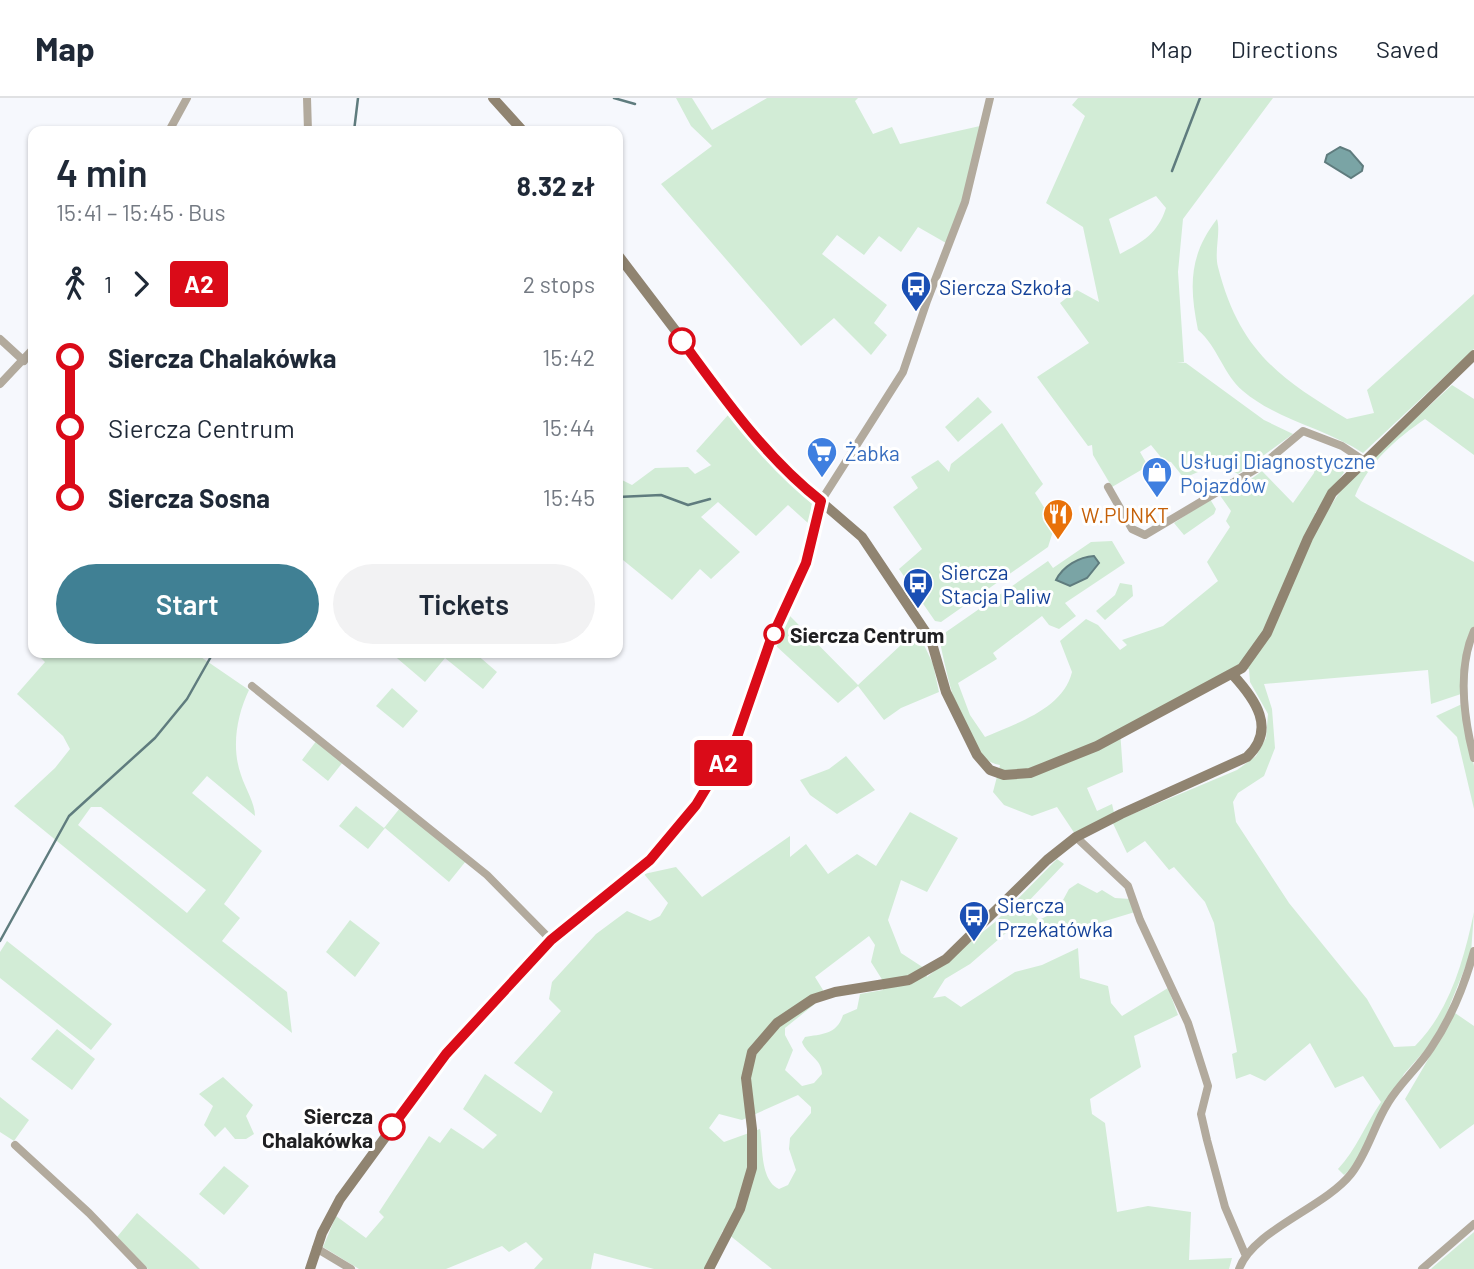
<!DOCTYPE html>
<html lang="en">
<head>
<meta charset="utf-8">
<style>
	body { margin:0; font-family:Barlow,sans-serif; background:#f2f2f3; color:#1f2937; height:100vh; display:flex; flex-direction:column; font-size:26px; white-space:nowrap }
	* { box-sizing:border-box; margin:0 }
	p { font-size:23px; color:#747a83 }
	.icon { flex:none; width:38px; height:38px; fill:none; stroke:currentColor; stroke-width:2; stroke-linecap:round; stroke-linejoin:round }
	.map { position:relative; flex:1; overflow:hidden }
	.details { position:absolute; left:28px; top:28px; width:595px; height:532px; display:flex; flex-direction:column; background:#fff; border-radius:14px; box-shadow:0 2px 5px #0004 }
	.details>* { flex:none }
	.badge { padding:0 14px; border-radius:5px; font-size:24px; line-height:46px }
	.map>.badge { position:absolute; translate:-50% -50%; box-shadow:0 0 0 4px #fff }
	.legs { display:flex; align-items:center; gap:10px; height:77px; padding:0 28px; font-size:23px }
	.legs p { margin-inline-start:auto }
	.summary { display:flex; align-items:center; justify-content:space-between; height:119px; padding:0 28px }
	h1 { font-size:38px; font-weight:600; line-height:52px }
	.primary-button { display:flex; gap:14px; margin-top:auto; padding:14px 28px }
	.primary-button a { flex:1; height:80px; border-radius:42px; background:#408094; color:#fff; font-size:28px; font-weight:600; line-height:80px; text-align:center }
	.primary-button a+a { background:#f2f2f3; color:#1f2937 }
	ul { padding:0 28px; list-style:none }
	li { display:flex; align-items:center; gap:24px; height:70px; font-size:26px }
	li i { display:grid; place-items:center; width:10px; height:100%; margin:0 9px; background:currentColor }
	li i::after { content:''; width:18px; height:18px; margin:-9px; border:5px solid; border-radius:50%; background:#fff }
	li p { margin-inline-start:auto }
	li:first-child i { background:linear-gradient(#0000 50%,currentColor 0) }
	li:last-child i { background:linear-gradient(currentColor 50%,#0000 0) }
	header { display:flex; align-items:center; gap:42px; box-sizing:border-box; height:98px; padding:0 35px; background:#fff; border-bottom:2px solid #e0e1e3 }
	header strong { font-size:33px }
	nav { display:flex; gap:38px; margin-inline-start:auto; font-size:24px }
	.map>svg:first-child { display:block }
	.green { fill:#d2ecd6; fill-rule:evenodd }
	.water { fill:#7aa4a5; stroke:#5f7c7e; stroke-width:2 }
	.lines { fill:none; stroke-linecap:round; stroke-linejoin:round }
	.stream { stroke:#5f7c7e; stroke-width:2.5 }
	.street { stroke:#b2aa9d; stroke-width:8 }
	.secondary { stroke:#908471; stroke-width:10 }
	.line-1-casing { stroke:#fff; stroke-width:16 }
	.line-1 { stroke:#da0b18; stroke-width:10 }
	.stop-1-dot { fill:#fff; stroke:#da0b18; stroke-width:3.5 }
	.labels { text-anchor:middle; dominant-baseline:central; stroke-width:6; stroke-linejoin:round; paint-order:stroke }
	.transit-label { font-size:21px; fill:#164399; stroke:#fff; text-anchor:start }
	.shop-label { font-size:21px; fill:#366cbe; stroke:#fff; text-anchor:start }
	.food-label { font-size:21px; fill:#c56008; stroke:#fff; text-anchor:start }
	.stop-label { font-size:21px; font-weight:bold; fill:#202022; stroke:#fff; text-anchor:start }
</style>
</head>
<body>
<header>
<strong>Map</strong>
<nav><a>Map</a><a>Directions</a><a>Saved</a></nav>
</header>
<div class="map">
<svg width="1474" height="1171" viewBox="0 0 1474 1171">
	<rect width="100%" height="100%" fill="#f6f8fd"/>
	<path class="green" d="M676 0H692L712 32 767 0H858L855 3 873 36 892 29 900 46 980 28 970 80 946 145 918 129 901 154 879 138 864 157 837 137 822 156 887 207 874 225 887 237 871 257 834 220 801 248 661 86 712 48 691 28Z
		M1078 0H1273L1183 121 1178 174 1184 264H1177L1186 265 1264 322 1293 336 1238 376 1219 365 1184 380 1171 364 1164 363 1151 347 1140 354 1148 368 1112 389 1093 357 1092 347 1088 348 1037 279 1089 245 1060 205 1077 192 1099 204 1083 129 1046 105 1085 18 1072 7ZM1156 98 1166 110C1158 135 1143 144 1120 156L1109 121Z
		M1217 121C1221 134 1214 153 1218 169 1239 251 1277 279 1347 321L1374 315 1367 292 1474 196V251L1363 355C1325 330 1277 322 1243 293 1223 276 1218 249 1198 232 1189 188 1189 157 1217 121Z
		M1452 287 1474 301V357L1425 321C1396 341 1369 364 1355 398L1361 403 1474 464V529L1463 560 1461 596 1431 606 1428 572 1264 586 1272 611 1275 650 1264 678 1238 695 1233 704 1236 724 1289 805 1367 901 1394 949 1415 948C1450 913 1464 861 1474 814L1471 855 1443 924 1427 950 1404 976 1353 1069 1344 1077 1338 1071C1356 1052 1365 1027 1381 1004L1363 978 1335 990 1310 945 1265 983 1250 976 1236 981 1232 956 1237 954 1214 825 1205 804 1174 769 1169 772 1145 743 1127 755 1109 717 1075 736 1057 709 1032 718 1004 707 993 694 1000 667C964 663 946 573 940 544L946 534 1048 463 1053 470 1091 444 1112 443 1125 465 1065 505 1076 518 1059 531 1049 527 1042 518 993 555 997 561 958 585 970 617 985 639C1017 625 1063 611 1072 574L1060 543 1086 521 1098 527 1120 552 1127 547 1122 542 1163 528 1218 483 1207 464 1230 429 1226 423 1231 413 1219 396 1247 384 1262 373 1293 405 1314 375 1316 364 1321 369 1336 358 1350 366 1315 415 1323 419 1348 382ZM1249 571 1250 584 1268 616 1266 640 1256 658 1237 672 1116 723 1112 706 1097 713 1087 690 1123 674 1120 632 1215 580Z
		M978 299 992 314 958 344 945 329Z
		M729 316 771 366 812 405 809 426 788 407 756 438 718 404 701 419 740 454 711 481 700 471 672 502 623 462 618 467V380L632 387 655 370 688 369 695 376 711 367 696 353Z
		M1002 325 1043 386 1035 395 1055 427 1048 449 941 524 935 523 899 471 922 451 893 409 918 390 911 379 938 362 949 374 951 366Z
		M1210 401 1216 411 1214 416 1184 437 1174 425Z
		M1120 485 1132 487 1133 498 1105 522 1096 513 1115 497Z
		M789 517 858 587 917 532 933 566 939 594 901 610 884 622 858 588 838 605 775 547Z
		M36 555H195L249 592C237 617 231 649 241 677 245 690 255 705 255 718L207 678 192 695 262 753 224 806 240 820 222 843 287 894 292 935 14 708 55 670 70 651 63 638 17 596 45 564ZM91 709H101L206 792 187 815 78 727Z
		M391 555H475L497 574 483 591 445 560 425 584Z
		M392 590 418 613 403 630 376 608Z
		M1462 606 1474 668V711L1457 639 1436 618Z
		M317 642 343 664 328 683 302 662Z
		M846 658 875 692 837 716 810 697 800 682 829 671Z
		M356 708 384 730 400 710 466 763 449 784 385 730 368 751 339 728Z
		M910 714 958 740 927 794 901 782 888 822 901 855 924 870 927 879 995 824 1057 761 1064 766 1025 807 1039 822 1057 813 1069 791 1078 785 1097 795 1102 792 1115 800 1131 801 1135 814 1052 839 1032 828H1014L970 866 945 881 933 900 945 898 961 909 1015 874 1042 867 1078 850 1080 880 1108 888 1111 905 1122 918 1168 890 1178 917 1134 938 1141 969 1090 1001 1092 1016 1105 1025 1117 1114 1148 1108 1191 1114 1189 1162 1232 1160 1229 1171H772L723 1132 705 1171H654L594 1155 591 1171H534L543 1161 526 1144 509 1154 502 1148 446 1171H359L323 1149 336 1118 366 1140 384 1119 379 1114 429 1038 440 1045 451 1030 483 1051 497 1037 463 1011 485 976 541 1015 553 994 514 965 561 913 549 901 552 884 596 836 627 813 650 823 660 818 668 805 644 776 676 769 702 799 790 738V759L806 746 828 776 857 756 876 768ZM869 838 875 847 871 864 883 883V892L860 896 857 911 843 917C837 937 821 936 805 939L802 944C806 956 822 961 822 976L814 985 802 988 785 972 793 952 785 937V930L821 901 823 892 815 879ZM798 997 811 1009V1015L790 1040 789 1051 796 1072 788 1087 779 1091C760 1082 763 1049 760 1031L724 1044 709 1030 719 1016 742 1022Z
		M350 822 380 845 355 879 326 854Z
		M7 843 112 926 91 952 0 880V854Z
		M1455 915 1474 928V1026L1440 1051 1405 1001Z
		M57 931 95 961 72 992 31 961Z
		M223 979 253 1007 246 1018 254 1036 246 1041H235L225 1029 215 1039 204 1027 213 1008 199 996Z
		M0 999 29 1022 14 1043 0 1034Z
		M224 1068 249 1088 224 1117 199 1096Z
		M137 1115 193 1164 200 1171H148L117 1139Z
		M1474 1134V1171H1431L1433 1169Z"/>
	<path class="water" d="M1340 49 1350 53 1363 68 1362 73 1351 80 1325 64 1327 57Z
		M1094 458 1099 465 1087 480 1070 488 1056 482C1063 468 1079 459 1094 458Z"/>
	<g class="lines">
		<path class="stream" d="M614 0 635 6
			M354 33 358 0
			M1172 73 1200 0
			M618 399 661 397 688 407 710 401
			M0 843 69 718 155 640 187 601 213 555"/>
		<path class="street" d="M307 0 308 33
			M169 33 187 0
			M0 241 24 263
			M0 286 33 251
			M1108 389 1132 431 1145 437 1261 368 1303 333 1342 348 1363 362
			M821 403 903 274 927 203 965 104 990 0
			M1474 533C1457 571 1464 621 1474 660
			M252 588 487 777 551 842
			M730 654H751L738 636
			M1076 739 1128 788 1140 822 1188 925 1208 988 1201 1016 1207 1042 1225 1109 1245 1156
			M15 1047 89 1115 143 1171
			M316 1150 351 1171
			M1239 1171C1253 1132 1324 1110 1351 1076 1368 1054 1374 1027 1388 1005 1400 985 1418 970 1431 950 1450 922 1465 886 1474 853
			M1422 1171 1474 1126"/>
		<path class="secondary" d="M493 0 523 33
			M618 157 758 341 797 383 862 439 931 542 946 594 977 657 990 672 1004 677 1030 675 1097 648 1242 570 1267 535 1308 440 1332 395 1474 257
			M310 1171 322 1135 340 1101 446 956 572 823 650 762 696 707 737 639 771 541 806 465 821 403
			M709 1171 740 1111 752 1070V1031L746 980 752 954 777 925 813 901 835 894 909 882 946 861 1047 762 1076 739 1121 716 1247 659C1277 631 1255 601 1233 577"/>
	</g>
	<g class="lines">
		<g class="line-1-casing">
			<path id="line-1" d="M392 1029 446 956 551 842 650 762 696 707 737 639 771 541 806 465 821 403C765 359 724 300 682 243"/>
		</g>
		<use href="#line-1" class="line-1"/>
	</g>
	<defs>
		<g id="bus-pin" transform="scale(1.575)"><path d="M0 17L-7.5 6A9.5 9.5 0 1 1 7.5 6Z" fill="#1a4fb4" stroke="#fff"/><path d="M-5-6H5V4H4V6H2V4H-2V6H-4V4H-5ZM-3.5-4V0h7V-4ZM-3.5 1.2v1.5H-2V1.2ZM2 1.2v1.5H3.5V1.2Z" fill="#fff"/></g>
		<g id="supermarket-pin" transform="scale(1.575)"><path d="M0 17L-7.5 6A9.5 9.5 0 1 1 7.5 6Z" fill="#3f7fe0" stroke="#fff"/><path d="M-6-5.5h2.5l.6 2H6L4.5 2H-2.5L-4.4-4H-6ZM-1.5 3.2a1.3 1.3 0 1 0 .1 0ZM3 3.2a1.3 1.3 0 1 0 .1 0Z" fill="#fff"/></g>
		<g id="shop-pin" transform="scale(1.575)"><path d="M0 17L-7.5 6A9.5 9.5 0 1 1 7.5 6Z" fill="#3f7fe0" stroke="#fff"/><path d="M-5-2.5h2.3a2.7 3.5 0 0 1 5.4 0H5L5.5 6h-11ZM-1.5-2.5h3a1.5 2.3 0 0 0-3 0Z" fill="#fff"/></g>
		<g id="restaurant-pin" transform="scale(1.575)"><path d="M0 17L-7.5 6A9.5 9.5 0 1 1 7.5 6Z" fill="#e8710a" stroke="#fff"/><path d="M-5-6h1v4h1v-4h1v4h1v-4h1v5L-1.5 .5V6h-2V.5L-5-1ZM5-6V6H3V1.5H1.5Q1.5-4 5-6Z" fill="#fff"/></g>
	</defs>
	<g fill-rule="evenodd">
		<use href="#bus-pin" x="916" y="188"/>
		<use href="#supermarket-pin" x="822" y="354"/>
		<use href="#shop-pin" x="1157" y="374"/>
		<use href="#restaurant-pin" x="1058" y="416"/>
		<use href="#bus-pin" x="918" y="485"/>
		<use href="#bus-pin" x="974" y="818"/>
	</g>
	<g class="stop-1-dot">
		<circle cx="682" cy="243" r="12"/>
		<circle cx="774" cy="536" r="9"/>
		<circle cx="392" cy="1029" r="12"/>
	</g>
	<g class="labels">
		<g class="transit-label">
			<text x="939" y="188">Siercza Szkoła</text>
			<text x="941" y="473">Siercza<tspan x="941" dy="24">Stacja Paliw</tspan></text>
			<text x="997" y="806">Siercza<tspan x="997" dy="24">Przekatówka</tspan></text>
		</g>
		<g class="shop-label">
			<text x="845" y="354">Żabka</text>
			<text x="1180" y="362">Usługi Diagnostyczne<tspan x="1180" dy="24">Pojazdów</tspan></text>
		</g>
		<g class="food-label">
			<text x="1081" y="416">W.PUNKT</text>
		</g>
		<g class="stop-label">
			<text x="790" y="536">Siercza Centrum</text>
			<text x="373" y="1017" text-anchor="end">Siercza<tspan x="373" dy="24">Chalakówka</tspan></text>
		</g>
	</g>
</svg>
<b class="badge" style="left:723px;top:665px;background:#da0b18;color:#fff">A2</b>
<section class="details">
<div class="summary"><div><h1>4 min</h1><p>15:41 – 15:45 · Bus</p></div><b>8.32 zł</b></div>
<div class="legs"><svg class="icon" aria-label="walk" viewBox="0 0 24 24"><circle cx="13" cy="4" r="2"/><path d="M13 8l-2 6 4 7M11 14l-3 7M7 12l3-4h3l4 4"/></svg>1<svg class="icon" aria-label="forward" viewBox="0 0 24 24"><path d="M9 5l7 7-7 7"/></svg><b class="badge" style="background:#da0b18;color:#fff">A2</b><p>2 stops</p></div>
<ul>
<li><i style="color:#da0b18"></i><b>Siercza Chalakówka</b><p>15:42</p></li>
<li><i style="color:#da0b18"></i><span>Siercza Centrum</span><p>15:44</p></li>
<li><i style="color:#da0b18"></i><b>Siercza Sosna</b><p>15:45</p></li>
</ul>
<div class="primary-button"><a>Start</a><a>Tickets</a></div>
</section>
</div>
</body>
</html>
